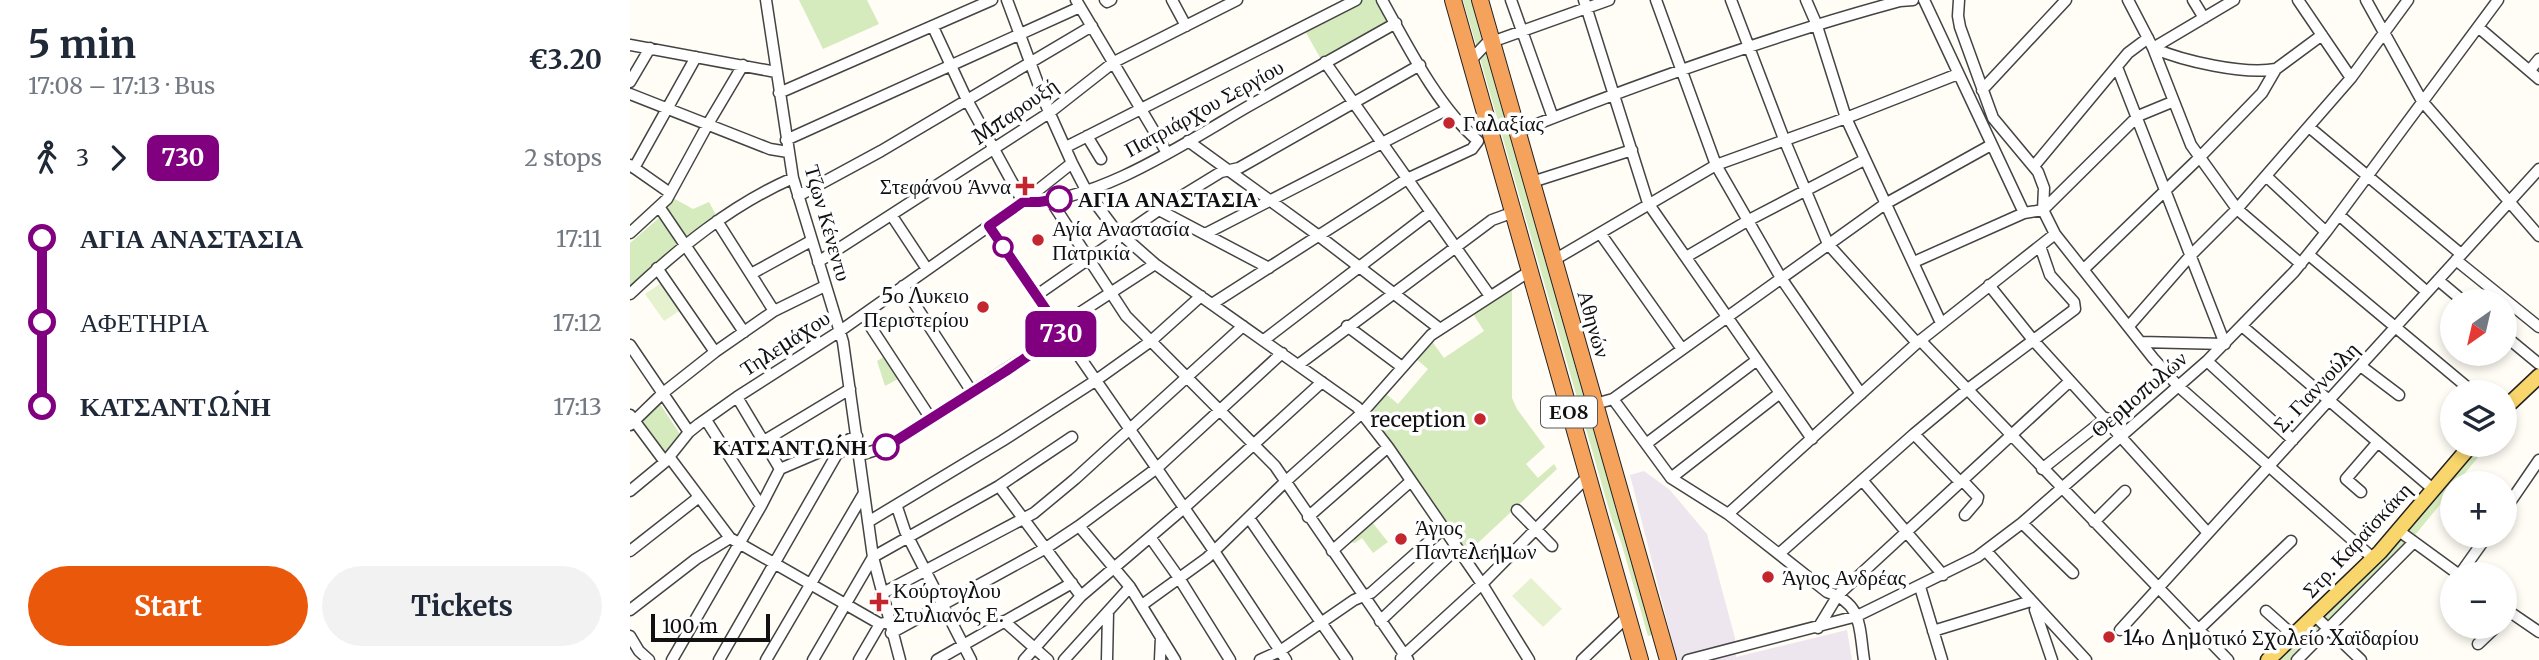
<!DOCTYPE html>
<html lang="en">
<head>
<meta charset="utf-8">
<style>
	body { margin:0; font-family:Merriweather,serif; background:#f2f2f3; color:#1f2937; height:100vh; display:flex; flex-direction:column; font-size:26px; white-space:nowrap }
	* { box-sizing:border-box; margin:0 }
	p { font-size:23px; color:#747a83 }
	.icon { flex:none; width:38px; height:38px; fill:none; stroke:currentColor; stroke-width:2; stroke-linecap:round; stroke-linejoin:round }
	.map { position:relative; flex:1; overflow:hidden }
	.side { display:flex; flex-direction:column; background:#fff; width:630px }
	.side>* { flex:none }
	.badge { padding:0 14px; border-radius:10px; font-size:24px; line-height:46px }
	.needle { width:46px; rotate:214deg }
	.tools { position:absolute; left:1810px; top:289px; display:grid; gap:14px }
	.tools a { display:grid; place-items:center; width:77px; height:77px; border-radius:50%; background:#fff; box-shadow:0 4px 10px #0003; font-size:35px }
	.scale { position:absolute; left:21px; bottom:18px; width:119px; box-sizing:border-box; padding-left:7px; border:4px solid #111; border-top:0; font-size:19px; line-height:24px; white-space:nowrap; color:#111; -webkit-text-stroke:5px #fff; paint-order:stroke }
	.map>.badge { position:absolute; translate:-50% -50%; box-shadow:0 0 0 4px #fff }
	.legs { display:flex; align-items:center; gap:10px; height:77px; padding:0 28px; font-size:23px }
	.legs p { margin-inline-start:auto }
	.summary { display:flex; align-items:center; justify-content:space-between; height:119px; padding:0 28px }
	h1 { font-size:38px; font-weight:700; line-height:52px }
	.button { display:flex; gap:14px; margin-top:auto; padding:14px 28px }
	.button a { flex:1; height:80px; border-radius:42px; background:#ea580c; color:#fff; font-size:28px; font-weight:700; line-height:80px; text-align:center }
	.button a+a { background:#f2f2f3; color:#1f2937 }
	ul { padding:0 28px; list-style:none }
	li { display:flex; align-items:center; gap:24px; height:84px; font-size:26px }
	li i { display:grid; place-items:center; width:10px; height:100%; margin:0 9px; background:currentColor }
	li i::after { content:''; width:18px; height:18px; margin:-9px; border:5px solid; border-radius:50%; background:#fff }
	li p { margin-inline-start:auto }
	li:first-child i { background:linear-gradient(#0000 50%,currentColor 0) }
	li:last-child i { background:linear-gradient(currentColor 50%,#0000 0) }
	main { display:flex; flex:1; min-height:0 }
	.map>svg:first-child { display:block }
	.industrial { fill:#eee6ef }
	.green { fill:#d5ebbd }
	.pitch { fill:#e6f2cf }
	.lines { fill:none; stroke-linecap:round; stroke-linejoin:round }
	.minor-casing { stroke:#444; stroke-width:13 }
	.major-casing { stroke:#222; stroke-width:17 }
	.highway-casing { stroke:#222; stroke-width:18 }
	.minor { stroke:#fff; stroke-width:10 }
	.major { stroke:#f9d66b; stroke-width:14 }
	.highway { stroke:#f5a25d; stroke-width:16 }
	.line-1-casing { stroke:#fff; stroke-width:16 }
	.line-1 { stroke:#800080; stroke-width:10 }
	.poi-dot { fill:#c4262e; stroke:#fff; stroke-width:2.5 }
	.stop-1-dot { fill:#fff; stroke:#800080; stroke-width:3.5 }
	.labels { text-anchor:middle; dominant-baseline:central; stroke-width:7; stroke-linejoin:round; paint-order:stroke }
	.shield { fill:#fff; stroke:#585858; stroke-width:2 }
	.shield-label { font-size:19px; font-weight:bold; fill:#111 }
	.street-label { font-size:21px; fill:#111; stroke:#fff }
	.poi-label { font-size:21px; fill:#111; stroke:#fff; text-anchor:start }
	.stop-label { font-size:21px; font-weight:bold; fill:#111; stroke:#fff; text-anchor:start }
</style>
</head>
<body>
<main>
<section class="side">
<div class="summary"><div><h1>5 min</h1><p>17:08 – 17:13 · Bus</p></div><b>€3.20</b></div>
<div class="legs"><svg class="icon" aria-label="walk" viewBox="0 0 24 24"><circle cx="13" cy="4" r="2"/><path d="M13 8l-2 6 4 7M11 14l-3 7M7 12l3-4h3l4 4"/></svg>3<svg class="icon" aria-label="forward" viewBox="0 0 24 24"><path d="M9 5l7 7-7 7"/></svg><b class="badge" style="background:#800080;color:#fff">730</b><p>2 stops</p></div>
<ul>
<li><i style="color:#800080"></i><b>ΑΓΙΑ ΑΝΑΣΤΑΣΙΑ</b><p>17:11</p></li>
<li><i style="color:#800080"></i><span>ΑΦΕΤΗΡΙΑ</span><p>17:12</p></li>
<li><i style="color:#800080"></i><b>ΚΑΤΣΑΝΤΏΝΗ</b><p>17:13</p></li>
</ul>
<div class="button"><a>Start</a><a>Tickets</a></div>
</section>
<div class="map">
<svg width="1909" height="660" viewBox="0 0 1909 660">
	<rect width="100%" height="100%" fill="#fffdf5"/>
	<path class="industrial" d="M1014 471 1040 490 1077 534 1105 638 1106 657 1217 630 1222 660H1047L1000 475Z"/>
	<path class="green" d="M169 0H237L249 24 193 49Z
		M731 0H746L759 22 692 61 675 31Z
		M833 0H841L852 40 847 48Z
		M855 50 1022 635 1018 636 991 542 982 520 850 58Z
		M43 198 63 209 79 202 86 215 57 237 37 209Z
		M30 217 49 243 0 290V243Z
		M882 287V398L887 409 915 447 896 464 908 478 924 464 927 469 834 556 736 416 755 393 768 404 798 369 785 358 801 340 814 358 854 331 843 314Z
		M255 356 270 378 255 386 247 361Z
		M27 404H30L50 434V438L37 454 34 453 11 422Z
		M1848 445H1858L1827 483H1822V490L1785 535 1775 527Z
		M742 522 758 542 743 553 732 538 725 543 719 542Z
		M1769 533 1780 541 1700 624 1694 615Z
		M1685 616 1695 629 1663 660H1643Z"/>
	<path class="pitch" d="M31 283 49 311 34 321 15 294Z
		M901 578 932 609 913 627 882 596Z"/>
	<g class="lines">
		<g class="minor-casing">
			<path id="minor" d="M136 0 163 178 213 342 243 557 270 660
				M377 0 416 105 442 163 457 192 484 228 525 264 727 407 758 447 852 584 899 660
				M446 0 537 153
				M475 0 477 2 481 0
				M542 0 556 26
				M752 0C778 47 808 107 848 141
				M881 0 923 118
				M954 0 1018 203 1182 439
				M1026 0 1086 165 1151 278 1231 394
				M1101 0 1154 139 1198 244 1287 343
				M1176 0 1186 23 1216 118 1311 323
				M1294 0 1394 213
				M1329 0 1328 16 1330 27 1363 118 1408 172 1414 188 1413 210 1425 234 1523 358 1548 386 1744 559
				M1498 0 1523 48 1561 145 1607 209 1671 264
				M1563 0 1574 18
				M1668 0 1721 78
				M1736 0 1792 101 1909 236
				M303 27 337 100 393 202
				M1848 27 1909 79
				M0 45 146 72
				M1523 48C1553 61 1614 75 1646 69
				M1523 48 1604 0
				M840 61 856 44 979 0
				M695 62 860 296
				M1487 67 1595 344 1511 342
				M1900 70 1909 59
				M0 82 20 48
				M1352 90 1436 0
				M149 93 362 0
				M0 94 140 149 158 152
				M1679 127 1831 254
				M887 132C1013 82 1140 36 1270 1L1283 0
				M457 136 471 159
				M156 140 450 7
				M558 141 689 236 810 329
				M436 147 726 0
				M0 165 40 193
				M1404 166 1498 53 1518 38
				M4 168 66 57
				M1636 176 1696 232
				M902 182 1002 150
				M168 196 251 151 462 26
				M421 201 496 316 645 466 778 660
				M393 202C463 205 557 142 617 107 666 79 716 51 766 23
				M30 208 114 332
				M529 210 639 268
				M1413 210 1508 116 1542 102
				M1709 215 1797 292
				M262 216 297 269
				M87 221 144 311
				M359 226 584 551 656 660
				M0 233 37 199 78 124 113 65
				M970 233 1052 349
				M575 234 818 109
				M1679 255 1843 392
				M1056 257 1119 220 1234 160
				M924 260 1086 165 1216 118 1328 74
				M1826 260 1909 327
				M188 262 419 113 484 62 607 0
				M1284 262 1394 213 1413 210
				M27 268 85 352
				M1454 269 1569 158 1632 93 1646 69 1692 35
				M121 274 181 241
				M1808 280 1833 301
				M1359 285 1403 340 1578 533
				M273 286 342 392
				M0 294C49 248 101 205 163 178
				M407 295 529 210 591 172 609 168 790 65
				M582 304 777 179 842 149 848 141
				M233 315 301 419
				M717 326 772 367
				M1499 326 1561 255 1607 209 1721 78 1778 0
				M1612 326 1804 490
				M428 327 525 264
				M1874 335 1909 364
				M634 340 801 212
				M1290 340 1598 660
				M0 345 59 432
				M1577 361 1663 440
				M668 365 862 220 884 212
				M1732 367 1769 395
				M107 397 150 469
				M983 399 1041 478 1098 514 1197 592C1233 603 1229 628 1234 660
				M965 404 983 399 1255 204 1361 145
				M0 415 35 462
				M76 420 131 506
				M0 425 33 393 85 352 144 311 195 286
				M1284 434 1330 482
				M134 441 220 389
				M1016 444 1127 360
				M230 455 256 447 432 333
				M40 458 100 538 250 624 258 622
				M1412 469 1476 418
				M1041 478 1150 393
				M1232 480 1313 575
				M1332 480 1348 497 1347 501 1335 515
				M369 486 451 596
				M0 491 35 462 59 432 69 424 107 397 210 331 393 202 442 163
				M1731 492 1716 479 1748 442
				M267 507 275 531 341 660
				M887 510 922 546
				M1874 511 1909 460
				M1098 514 1287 343 1425 234
				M678 517 758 447
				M619 518 717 660
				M238 522 372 441 465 381 521 341 571 296
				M1464 522 1495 491
				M1392 523 1443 573
				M449 526 500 587 545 660
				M1769 531 1828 574
				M520 537 549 578 600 660
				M0 551 69 497
				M702 551 781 481
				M1356 551 1456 660
				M1150 553 1284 434 1338 389 1445 309 1444 302 1420 275 1410 246
				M1830 574 1857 536
				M1290 587 1312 660
				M251 594 404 513 445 479 613 326
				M512 605 577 558 655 482 732 413 801 335 900 271
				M1874 608 1909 632
				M0 610 66 559 100 538
				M1405 610 1422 660
				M1636 611 1664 636
				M1685 616 1731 660
				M374 621 418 660
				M750 621 826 549
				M1188 628 1208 595 1440 381
				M1569 629 1661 541
				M1490 630 1909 169
				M1303 631 1401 601
				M261 633 416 548 449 526 527 468 652 353
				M0 636 9 651 19 660
				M1848 644 1867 626
				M771 658 852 584 957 477
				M42 660 131 506 150 469 227 436
				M89 660 207 454 216 449 228 448
				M136 660 234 493
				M183 660 243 557 369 486 442 437
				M229 660 250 624
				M307 660 442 583
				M394 660 451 596 554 508 692 382
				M434 660 500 587
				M477 660 478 612
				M530 660 531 637
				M630 660 650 651 724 600 741 593 813 529
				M952 660 999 615
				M1058 660 1227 616 1347 557 1392 523 1577 361 1664 272 1696 232 1868 0
				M1667 660 1784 542"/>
		</g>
		<g class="major-casing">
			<path id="major" d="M1874 409 1909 376
				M1638 660 1750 552 1842 444"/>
		</g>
		<g class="highway-casing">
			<path id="highway" d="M823 0 1010 660
				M850 0 1038 660"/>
		</g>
		<use href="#minor" class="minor"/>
		<use href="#major" class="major"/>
		<use href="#highway" class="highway"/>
	</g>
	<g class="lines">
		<g class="line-1-casing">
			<path id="line-1" d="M256 447 376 371 432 333 359 226 393 202H409L429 199"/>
		</g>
		<use href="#line-1" class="line-1"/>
	</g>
	<g class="poi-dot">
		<circle cx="819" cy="123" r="7"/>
		<path d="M391.5 175.5h7v7h7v7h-7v7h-7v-7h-7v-7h7z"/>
		<circle cx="408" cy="240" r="7"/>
		<circle cx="353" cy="307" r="7"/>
		<circle cx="850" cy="419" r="7"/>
		<circle cx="771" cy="539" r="7"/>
		<circle cx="1138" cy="577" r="7"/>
		<path d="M245.5 591.5h7v7h7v7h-7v7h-7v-7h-7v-7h7z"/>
		<circle cx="1479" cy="637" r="7"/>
	</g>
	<g class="stop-1-dot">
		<circle cx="429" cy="199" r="12"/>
		<circle cx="373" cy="247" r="9"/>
		<circle cx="256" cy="447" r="12"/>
	</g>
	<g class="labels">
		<rect class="shield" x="911" y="396.5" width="56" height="31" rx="5"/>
		<g class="shield-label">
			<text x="939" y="412">ΕΟ8</text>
		</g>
		<g class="street-label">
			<text transform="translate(574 108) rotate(-29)">Πατριάρχου Σεργίου</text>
			<text transform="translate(385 111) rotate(-35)">Μπαρουξή</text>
			<text transform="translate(198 223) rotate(74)">Τζων Κένεντυ</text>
			<text transform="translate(964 324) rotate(74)">Αθηνών</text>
			<text transform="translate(155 343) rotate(-33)">Τηλεμάχου</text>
			<text transform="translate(1686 387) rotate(-47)">Σ. Γιαννούλη</text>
			<text transform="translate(1509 394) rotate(-41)">Θερμοπυλών</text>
			<text transform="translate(1727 540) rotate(-47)">Στρ. Καραϊσκάκη</text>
		</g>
		<g class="poi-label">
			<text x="833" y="123">Γαλαξίας</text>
			<text x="381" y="186" text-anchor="end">Στεφάνου Άννα</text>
			<text x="422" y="228">Αγία Αναστασία<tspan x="422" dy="24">Πατρικία</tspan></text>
			<text x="339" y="295" text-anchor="end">5ο Λυκειο<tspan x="339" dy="24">Περιστερίου</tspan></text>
			<text x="836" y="419" text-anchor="end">reception</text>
			<text x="785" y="527">Άγιος<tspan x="785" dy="24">Παντελεήμων</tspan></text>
			<text x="1152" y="577">Άγιος Ανδρέας</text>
			<text x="263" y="590">Κούρτογλου<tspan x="263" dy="24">Στυλιανός Ε.</tspan></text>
			<text x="1493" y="637">14ο Δημοτικό Σχολείο Χαϊδαρίου</text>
		</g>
		<g class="stop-label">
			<text x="448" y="199">ΑΓΙΑ ΑΝΑΣΤΑΣΙΑ</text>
			<text x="237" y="447" text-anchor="end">ΚΑΤΣΑΝΤΏΝΗ</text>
		</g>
	</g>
</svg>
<div class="tools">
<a><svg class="needle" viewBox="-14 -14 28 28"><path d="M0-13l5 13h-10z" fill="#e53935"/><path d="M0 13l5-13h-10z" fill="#747a83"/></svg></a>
<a><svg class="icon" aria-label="layers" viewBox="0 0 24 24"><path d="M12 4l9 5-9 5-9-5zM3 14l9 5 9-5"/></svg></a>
<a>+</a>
<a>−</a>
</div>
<div class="scale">100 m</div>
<b class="badge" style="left:431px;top:334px;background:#800080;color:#fff">730</b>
</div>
</main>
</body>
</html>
